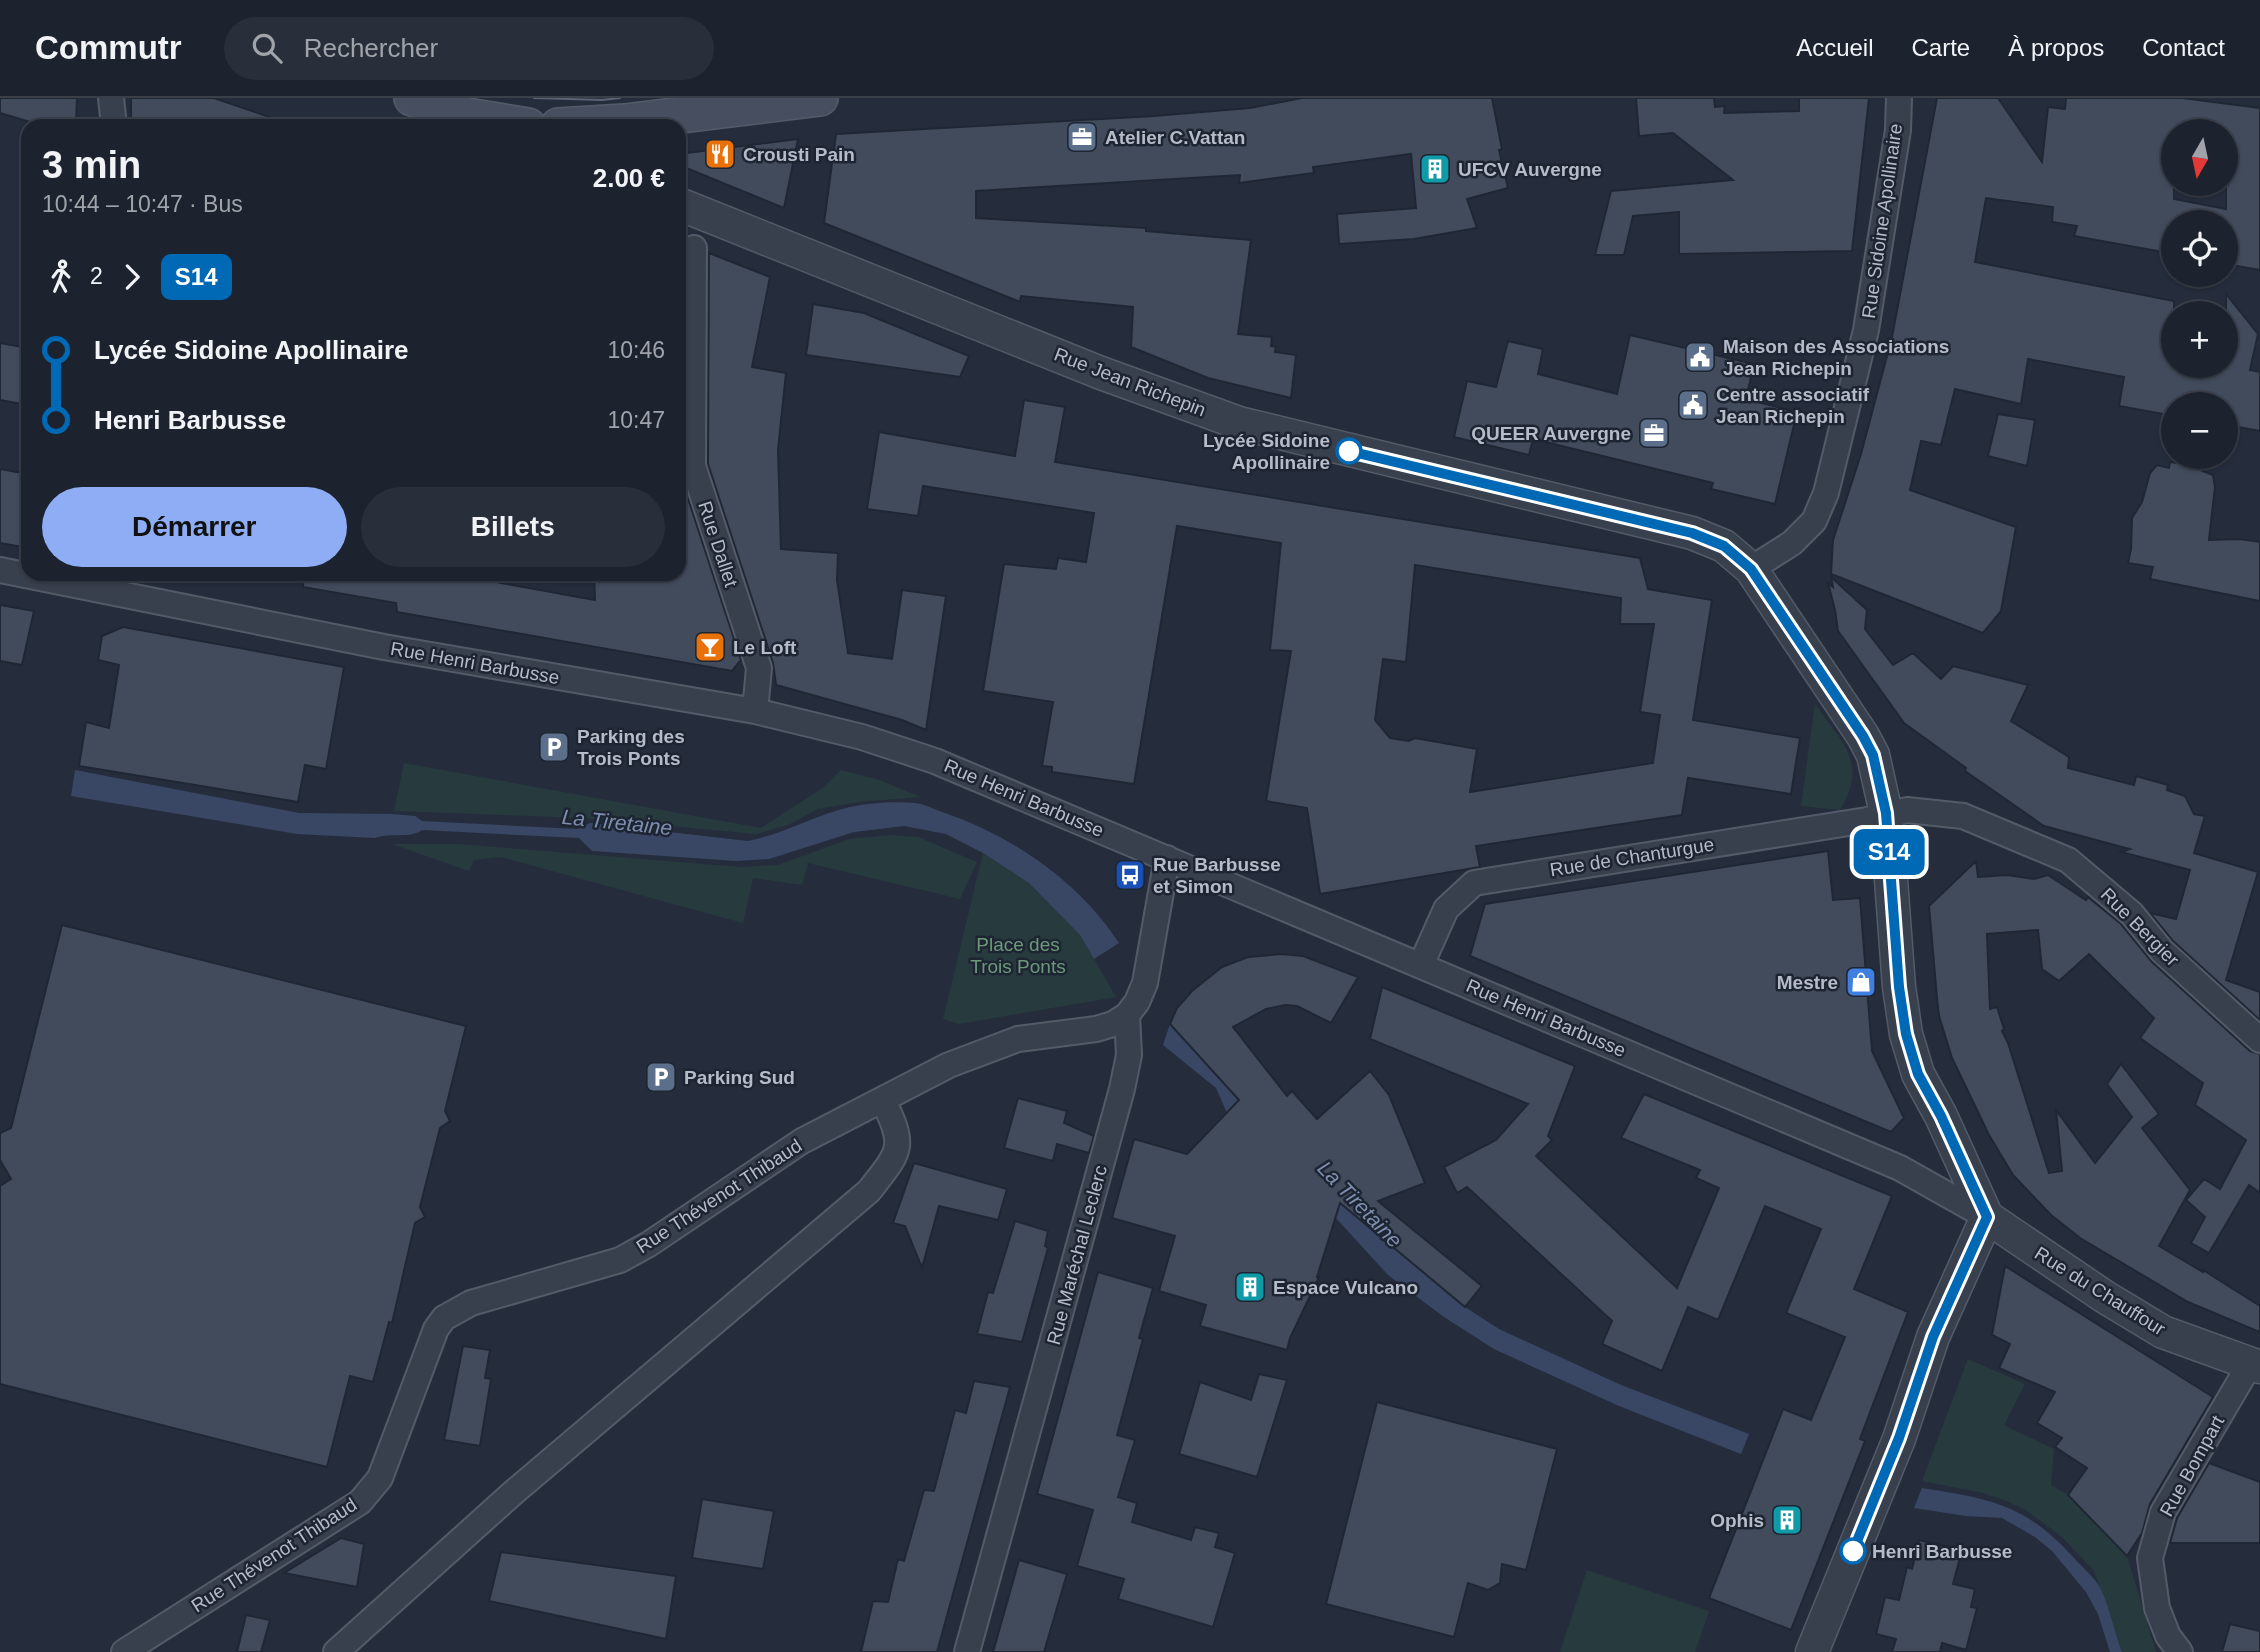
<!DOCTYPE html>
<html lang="fr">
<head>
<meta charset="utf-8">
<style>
	body { margin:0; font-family:Helvetica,sans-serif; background:#292f3a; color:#f1f3f6; height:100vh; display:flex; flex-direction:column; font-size:26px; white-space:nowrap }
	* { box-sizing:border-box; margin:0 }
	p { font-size:23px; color:#a0a4aa }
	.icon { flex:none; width:38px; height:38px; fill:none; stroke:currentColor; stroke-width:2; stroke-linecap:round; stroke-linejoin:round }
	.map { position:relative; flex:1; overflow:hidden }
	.drawer { position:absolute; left:21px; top:21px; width:665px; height:462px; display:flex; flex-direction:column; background:#1c222e; border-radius:21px; box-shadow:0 2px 5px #0004,0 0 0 2px #3a3f4a }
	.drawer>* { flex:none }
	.badge { padding:0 14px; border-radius:10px; font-size:24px; line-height:46px }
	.needle { width:46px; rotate:189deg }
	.controls { position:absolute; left:2161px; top:21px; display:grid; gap:14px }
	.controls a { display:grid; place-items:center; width:77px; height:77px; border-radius:50%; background:#1c222e; box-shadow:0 2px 5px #0004,0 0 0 2px #3a3f4a; font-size:35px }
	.map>.badge { position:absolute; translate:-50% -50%; box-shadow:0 0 0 4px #fff }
	.legs { display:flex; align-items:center; gap:10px; height:77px; padding:0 21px; font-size:23px }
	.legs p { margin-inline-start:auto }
	.summary { display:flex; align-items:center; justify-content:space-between; height:119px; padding:0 21px }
	h1 { font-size:38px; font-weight:600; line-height:52px }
	.primary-button { display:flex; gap:14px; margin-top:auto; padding:14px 21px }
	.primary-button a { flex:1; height:80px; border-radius:42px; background:#8eadf5; color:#111; font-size:28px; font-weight:600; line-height:80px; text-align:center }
	.primary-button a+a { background:#292f3a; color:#f1f3f6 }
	ul { padding:0 21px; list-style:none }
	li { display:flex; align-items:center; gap:24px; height:70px; font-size:26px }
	li i { display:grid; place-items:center; width:10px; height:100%; margin:0 9px; background:currentColor }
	li i::after { content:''; width:18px; height:18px; margin:-9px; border:5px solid; border-radius:50%; background:#1c222e }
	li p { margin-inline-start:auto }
	li:first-child i { background:linear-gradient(#0000 50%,currentColor 0) }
	li:last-child i { background:linear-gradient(currentColor 50%,#0000 0) }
	header { display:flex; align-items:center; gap:42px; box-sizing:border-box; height:98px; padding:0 35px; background:#1c222e; border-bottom:2px solid #3a3f4a }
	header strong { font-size:33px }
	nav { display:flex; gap:38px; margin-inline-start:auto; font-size:24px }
	.search { width:490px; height:63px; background:#292f3a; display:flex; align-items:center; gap:18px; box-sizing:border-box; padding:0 24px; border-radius:38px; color:#a0a4aa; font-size:26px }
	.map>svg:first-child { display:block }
	.green { fill:#273a3e }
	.water { fill:#394764 }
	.building { fill:#414b5c; stroke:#202734; stroke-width:2; fill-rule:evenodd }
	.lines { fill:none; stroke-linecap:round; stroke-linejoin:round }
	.minor-casing { stroke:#545b68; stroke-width:28 }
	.tertiary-casing { stroke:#545b68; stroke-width:35 }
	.secondary-casing { stroke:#545b68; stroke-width:38 }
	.minor { stroke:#39404d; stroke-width:24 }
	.tertiary { stroke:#39404d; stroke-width:32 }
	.secondary { stroke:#474e60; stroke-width:35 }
	.tram { stroke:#5b6374; stroke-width:2 }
	.line-1-casing { stroke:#fff; stroke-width:16 }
	.line-1 { stroke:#0069b5; stroke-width:10 }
	.stop-1-dot { fill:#fff; stroke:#0069b5; stroke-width:3.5 }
	.labels { text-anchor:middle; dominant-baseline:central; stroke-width:5; stroke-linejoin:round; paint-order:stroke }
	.poi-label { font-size:19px; font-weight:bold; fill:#b5bbc8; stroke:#1e2532; text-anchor:start }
	.street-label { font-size:19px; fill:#b5bbc8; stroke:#1e2532 }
	.stop-label { font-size:19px; font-weight:bold; fill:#b5bbc8; stroke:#1e2532; text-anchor:end }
	.park-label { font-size:19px; fill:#6d997b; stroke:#1e2532 }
	.water-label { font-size:21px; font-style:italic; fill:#7d8eaf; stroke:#1e2532 }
</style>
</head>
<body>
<header>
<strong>Commutr</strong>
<div class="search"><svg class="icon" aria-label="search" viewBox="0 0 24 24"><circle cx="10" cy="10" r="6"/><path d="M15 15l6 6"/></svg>Rechercher</div>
<nav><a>Accueil</a><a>Carte</a><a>À propos</a><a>Contact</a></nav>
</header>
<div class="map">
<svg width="2260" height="1554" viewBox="0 0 2260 1554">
	<rect width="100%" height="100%" fill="#252d3d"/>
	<path class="green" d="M1815 606C1842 645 1869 664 1840 712L1801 708Z
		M404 665 761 730 824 689 841 672 876 681 921 699 858 704 818 711 788 727 756 736 585 720 394 713Z
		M890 737 918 739 977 764 960 801 808 765 802 787 753 780 743 825 501 759 474 762 469 773 392 746H459L741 769 778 767 849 741Z
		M983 755 1029 785 1080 837 1116 899 959 926 943 921Z
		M1968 1261 2025 1286 2004 1327 2054 1351 2051 1387 2068 1397 2127 1458 2156 1554H2122L2094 1473 2062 1439 2024 1411 2004 1402 1983 1395 1922 1383Z
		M1587 1472 1709 1513 1695 1554H1560Z"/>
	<path class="water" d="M75 672 299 715 392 716 415 718 422 723 577 731 590 725 748 743C784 736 815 717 850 709 869 705 895 703 915 705 925 706 935 712 945 715 1014 739 1079 784 1119 845L1094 861 1080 837 1029 785 983 755 946 736 904 728 854 734 769 761 736 763 592 753 579 740 422 732C410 741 391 734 375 740L297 736 71 698Z
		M1170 926 1214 974 1249 1001 1349 1113 1465 1209 1499 1231 1621 1287 1749 1336 1741 1356 1619 1308 1494 1251 1444 1219 1388 1177 1335 1119 1227 1015 1216 990 1163 947Z
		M1922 1390C1991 1401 2025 1406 2074 1460 2082 1469 2093 1478 2099 1488 2108 1503 2115 1536 2122 1554H2110L2098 1516 2086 1494 2052 1453 2035 1439 2002 1420 1966 1418 1914 1410Z"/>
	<path class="building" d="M0 0H77L76 28H43L0 15Z
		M131 0H214L284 24 283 28H131Z
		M1302 0H1492L1502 51 1499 52 1508 90 1467 101 1477 130 1414 141 1339 146 1337 116 1416 110 1411 56 1313 69 1314 75 1239 85 1240 77 976 93V120L1146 130V133L1251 142 1238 236 1272 239 1271 248 1276 249 1275 254 1296 257 1291 300 1208 280 1131 249 1133 209 1021 198 1020 204 824 125 836 36 1154 18 1250 10Z
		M1636 0H1714L1715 9 1725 8 1724 15 1799 13V0H1869L1852 153 1679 156V114L1633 118 1624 157H1595L1611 93 1733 82 1673 35 1639 38Z
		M1937 0H1998L2042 64 2048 9 2065 11 2066 0H2182L2260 10V172L2226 166V124H2174V156L2074 138 2077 128 2052 124 2053 109 1986 100 1975 164 2174 203V268H2226V196L2258 236 2250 272 2260 274V333L2238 329 2236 335 2226 334V306H2174V318L2119 308 2124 279 2028 261 2021 306 1955 291 1941 347 1921 343 1910 392 2016 429 2001 513 1983 535 1831 476 1833 442 1861 356 1892 239ZM2174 33H2226V111L2174 101Z
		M798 41 784 110 679 67V56Z
		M709 155 770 179 752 269 786 275 778 352 781 451 838 455 837 482 848 555 892 561 902 492 946 498 926 632 902 622 776 587 773 565 708 366Z
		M813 206 864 215 969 258 960 279 806 257Z
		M1630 237 1754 266 1746 301 1797 314 1775 406 1711 391 1713 385 1533 341 1529 357 1454 339 1467 283 1496 289 1508 243 1543 251 1538 276 1617 296Z
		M0 245 28 250V307L0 302Z
		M1024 302 1065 309 1055 364 1640 460 1648 491 1712 502 1693 622 1800 640 1791 696 1688 680 1682 717 1476 748 1480 769 1320 796 1307 710 1266 703 1291 553 1270 552 1281 445 1177 428 1134 686 1052 674V669L1042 668 1053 604 983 593 1004 466 1056 471 1058 460 1086 464 1094 415 923 388 918 418 867 411 879 334 1015 358ZM1415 467 1621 500 1620 526H1654L1640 614 1660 617 1653 665 1470 694 1477 651 1415 640 1409 643 1390 640 1375 622 1383 561 1406 564Z
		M1998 316 2035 322 2027 368 1988 358Z
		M2170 364 2185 366 2213 377 2215 389 2209 442 2240 441 2260 444V503L2150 481 2153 469 2128 465 2131 451 2132 420 2142 404 2150 375 2157 367 2169 370Z
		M0 371 28 376V450L0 445Z
		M679 373 741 562 732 573 397 514 396 505 303 489 304 476H452L595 502 594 476H679Z
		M1831 479 1867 512 1865 531 1893 567 1913 555 1941 581 1953 568 2028 587 2011 623 2069 659 2068 670 2134 687 2136 678 2168 687 2167 692 2185 698 2194 716 2205 718 2194 755 2258 774 2226 882 2260 894V922L2173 843 2150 815 2176 821 2190 772 2121 754 2130 751 2044 728 1965 673 1966 670 1904 625 1838 533 1835 512 1828 485 1833 489Z
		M0 507 34 513 22 567 0 563Z
		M123 529 344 569 326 671 305 667 298 704 79 668 86 624 109 630 119 567 98 562 102 538Z
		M1828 753 1833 802 1860 800 1872 953 1904 1020 1891 1034 1470 858 1485 806Z
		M1976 763 1978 779 2007 777 2034 781 2048 777 2086 802 2088 799 2121 826 2152 864 2250 953 2260 956V1095L2249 1087 2209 1155 2191 1145 2205 1119 2186 1102 2204 1081 2220 1091 2246 1042 2195 1007 2203 985 2140 940 2154 920 2089 856 2059 883 2042 871 2038 832 1987 836 1990 911 1997 909 2004 931 2002 933 2008 945 2049 1075 2062 1073 2056 1012 2095 1065 2132 1019 2107 986 2121 966 2159 1016 2142 1030 2190 1092 2159 1148 2203 1174V1172L2260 1208V1234L2188 1204 2080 1140 2051 1117 2013 1077 1989 1037 1952 960 1939 918 1937 900 1929 808Z
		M62 827 466 928 445 1013 450 1023 440 1030 420 1109 425 1119 415 1125 392 1225 389 1224 373 1284 350 1278 327 1369 0 1286V1088L11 1081 0 1062V1035L11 1030Z
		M1282 856 1303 858 1358 879 1331 925 1297 908 1285 907 1266 911 1233 929 1287 998 1292 993 1317 1021 1370 973 1389 997 1425 1085 1378 1103 1482 1188 1465 1209 1340 1105 1317 1179H1319L1290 1240 1287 1252 1200 1228 1206 1207 1159 1193 1175 1138 1112 1120 1134 1041 1187 1056 1239 1002 1170 926 1177 910 1192 893 1222 869 1248 859Z
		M1382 889 1575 968 1548 1038 1552 1042 1536 1058 1677 1190 1719 1090 1696 1080 1700 1072 1621 1040 1644 996 1892 1098 1854 1191 1908 1214 1860 1341 1865 1343 1791 1532 1709 1500 1783 1311 1811 1322 1845 1239 1786 1215 1821 1131 1765 1108 1718 1222 1688 1209 1662 1273 1602 1246 1612 1223 1467 1089 1457 1095 1444 1069 1496 1042 1528 1006 1370 941Z
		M1018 1000 1067 1013 1064 1025 1094 1038 1089 1055 1057 1046 1053 1063 1004 1050Z
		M914 1065 1007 1091 998 1122 939 1108 922 1170 905 1128 893 1125Z
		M1015 1123 1048 1133 1045 1148 1048 1150 1022 1244 977 1236 988 1194 993 1195Z
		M2005 1168 2213 1299 2150 1406 2142 1435 2127 1458 2068 1397 2087 1370 2055 1349 2062 1340 2037 1325 2055 1294 1999 1270 2010 1246 1992 1237Z
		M1098 1174 1153 1190 1139 1240 1143 1241 1117 1337 1135 1342 1118 1399 1137 1405 1132 1424 1191 1442 1195 1429 1219 1435 1215 1449 1235 1455 1213 1529 1118 1501 1124 1481 1077 1468 1093 1412 1037 1396Z
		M463 1248 490 1252 485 1280 491 1281 480 1348 444 1342Z
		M1259 1276 1287 1282 1257 1379 1179 1356 1200 1284 1251 1302Z
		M974 1283 1010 1289 937 1554H861L873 1503 888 1504 898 1461 904 1463 924 1392 934 1393 955 1312 966 1315Z
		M1377 1304 1557 1351 1526 1472 1502 1466 1500 1485 1488 1492 1468 1485 1454 1539 1326 1506Z
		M2209 1365 2260 1384V1445H2170L2177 1420Z
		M702 1401 774 1413 763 1471 692 1460Z
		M341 1440 364 1446 357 1489 284 1475Z
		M1919 1442 1962 1452 1953 1486 1975 1491 1971 1509 1977 1510 1966 1552 1942 1545 1940 1554H1892L1896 1541 1876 1536 1885 1499 1899 1502 1907 1469 1912 1471Z
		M501 1454 676 1478 666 1541 489 1503Z
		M1019 1462 1067 1476 1044 1554H993Z
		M246 1517 270 1522 261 1554H237Z
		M2230 1526 2260 1533V1554H2222Z"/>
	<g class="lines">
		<g class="minor-casing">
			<path id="minor" d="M111 0 114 28
				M694 150 693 368 759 570 755 613
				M1751 471 1792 445 1814 423 1826 395 1866 232 1898 32 1899 0
				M0 472 384 549 755 613 862 639 935 663 1900 1070 1987 1119
				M1421 867 1446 811 1474 785 1867 722 1907 712 1963 718 2068 762 2132 816 2162 853 2260 942
				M124 1554 360 1404 380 1380 436 1231 444 1220 471 1205 620 1162 649 1146 802 1043 949 967 1018 941 1096 931 1113 926 1127 917 1137 904 1145 885 1167 760
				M336 1554 514 1394 869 1093C901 1052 906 1050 883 1002
				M967 1554 1122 991 1129 957 1127 917
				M2180 1554 2168 1538 2157 1510 2150 1460 2163 1414 2250 1266"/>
		</g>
		<g class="tertiary-casing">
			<path id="tertiary" d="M679 106 1101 275 1239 325 1692 435 1724 448 1751 471 1863 638 1873 657 1886 715 1899 889 1906 936 1918 976 1941 1018 1987 1119 1933 1239 1899 1341 1812 1554
				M1987 1119 2105 1199 2163 1234 2260 1269"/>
		</g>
		<g class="secondary-casing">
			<path id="secondary" d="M412 0 467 18 528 28
				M558 28 625 24 820 0"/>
		</g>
		<use href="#minor" class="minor"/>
		<use href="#tertiary" class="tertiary"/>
		<use href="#secondary" class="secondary"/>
		<path class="tram" d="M534 0 602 2 620 0"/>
	</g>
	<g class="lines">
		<g class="line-1-casing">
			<path id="line-1" d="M1349 353 1692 435 1724 448 1751 471 1863 638 1873 657 1886 715 1899 889 1906 936 1918 976 1941 1018 1987 1119 1933 1239 1899 1340 1853 1453"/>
		</g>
		<use href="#line-1" class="line-1"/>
	</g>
	<defs>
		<g id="office-square" transform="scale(1.575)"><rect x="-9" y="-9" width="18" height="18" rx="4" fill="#5c6f8a" stroke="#1e2532"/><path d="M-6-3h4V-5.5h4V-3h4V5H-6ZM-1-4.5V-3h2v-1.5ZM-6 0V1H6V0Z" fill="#fff"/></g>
		<g id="restaurant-square" transform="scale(1.575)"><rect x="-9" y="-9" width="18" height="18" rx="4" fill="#e8710a" stroke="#1e2532"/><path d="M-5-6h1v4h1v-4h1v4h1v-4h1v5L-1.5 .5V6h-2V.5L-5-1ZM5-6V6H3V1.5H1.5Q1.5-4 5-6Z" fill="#fff"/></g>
		<g id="building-square" transform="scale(1.575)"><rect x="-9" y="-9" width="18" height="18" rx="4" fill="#0f9aa8" stroke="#1e2532"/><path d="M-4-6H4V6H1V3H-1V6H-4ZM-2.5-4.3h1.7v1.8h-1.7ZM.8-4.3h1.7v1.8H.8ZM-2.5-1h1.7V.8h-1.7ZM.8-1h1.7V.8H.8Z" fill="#fff"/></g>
		<g id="civic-square" transform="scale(1.575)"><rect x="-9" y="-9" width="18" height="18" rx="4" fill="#5c6f8a" stroke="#1e2532"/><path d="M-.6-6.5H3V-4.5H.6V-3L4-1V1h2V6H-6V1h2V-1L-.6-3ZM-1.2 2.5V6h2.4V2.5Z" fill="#fff"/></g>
		<g id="bar-square" transform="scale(1.575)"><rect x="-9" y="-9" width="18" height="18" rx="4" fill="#e8710a" stroke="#1e2532"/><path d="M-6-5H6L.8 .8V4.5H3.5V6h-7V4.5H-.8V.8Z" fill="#fff"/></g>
		<g id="parking-square" transform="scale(1.575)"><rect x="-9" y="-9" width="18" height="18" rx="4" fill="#5c6f8a" stroke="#1e2532"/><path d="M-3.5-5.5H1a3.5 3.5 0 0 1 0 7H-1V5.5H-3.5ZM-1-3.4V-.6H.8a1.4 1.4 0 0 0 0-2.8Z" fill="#fff"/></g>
		<g id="bus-square" transform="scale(1.575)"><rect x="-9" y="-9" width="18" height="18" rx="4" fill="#1a4fb4" stroke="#1e2532"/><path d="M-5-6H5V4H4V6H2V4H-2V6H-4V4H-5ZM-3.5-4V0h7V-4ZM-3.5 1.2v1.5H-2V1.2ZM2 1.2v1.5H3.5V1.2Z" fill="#fff"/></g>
		<g id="shop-square" transform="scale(1.575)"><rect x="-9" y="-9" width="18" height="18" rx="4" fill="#3f7fe0" stroke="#1e2532"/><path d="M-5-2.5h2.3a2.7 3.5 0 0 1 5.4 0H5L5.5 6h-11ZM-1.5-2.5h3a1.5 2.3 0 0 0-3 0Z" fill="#fff"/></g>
	</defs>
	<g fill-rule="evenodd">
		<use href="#office-square" x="1082" y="39"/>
		<use href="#restaurant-square" x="720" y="56"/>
		<use href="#building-square" x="1435" y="71"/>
		<use href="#civic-square" x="1700" y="259"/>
		<use href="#civic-square" x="1693" y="307"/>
		<use href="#office-square" x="1654" y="335"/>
		<use href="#bar-square" x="710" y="549"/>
		<use href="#parking-square" x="554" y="649"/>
		<use href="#bus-square" x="1130" y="777"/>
		<use href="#shop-square" x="1861" y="884"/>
		<use href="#parking-square" x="661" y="979"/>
		<use href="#building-square" x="1250" y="1189"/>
		<use href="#building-square" x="1787" y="1422"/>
	</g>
	<g class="stop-1-dot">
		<circle cx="1349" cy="353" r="12"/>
		<circle cx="1853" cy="1453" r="12"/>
	</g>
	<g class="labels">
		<g class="poi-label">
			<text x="1105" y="39">Atelier C.Vattan</text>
			<text x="743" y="56">Crousti Pain</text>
			<text x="1458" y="71">UFCV Auvergne</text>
			<text x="1723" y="248">Maison des Associations<tspan x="1723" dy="22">Jean Richepin</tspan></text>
			<text x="1716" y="296">Centre associatif<tspan x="1716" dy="22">Jean Richepin</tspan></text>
			<text x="1631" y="335" text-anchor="end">QUEER Auvergne</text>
			<text x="733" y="549">Le Loft</text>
			<text x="577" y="638">Parking des<tspan x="577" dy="22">Trois Ponts</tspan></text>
			<text x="1153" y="766">Rue Barbusse<tspan x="1153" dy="22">et Simon</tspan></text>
			<text x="1838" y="884" text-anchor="end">Mestre</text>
			<text x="684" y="979">Parking Sud</text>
			<text x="1273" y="1189">Espace Vulcano</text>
			<text x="1764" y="1422" text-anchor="end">Ophis</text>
		</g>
		<g class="street-label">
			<text transform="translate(1882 123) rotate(-82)">Rue Sidoine Apollinaire</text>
			<text transform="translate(1130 284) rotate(21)">Rue Jean Richepin</text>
			<text transform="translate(718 446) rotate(72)">Rue Dallet</text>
			<text transform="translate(475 565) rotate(10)">Rue Henri Barbusse</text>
			<text transform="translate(1024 700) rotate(23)">Rue Henri Barbusse</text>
			<text transform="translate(1632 759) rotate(-9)">Rue de Chanturgue</text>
			<text transform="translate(2140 829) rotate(45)">Rue Bergier</text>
			<text transform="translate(1546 920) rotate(23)">Rue Henri Barbusse</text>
			<text transform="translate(719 1098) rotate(-33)">Rue Thévenot Thibaud</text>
			<text transform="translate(1077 1157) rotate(-75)">Rue Maréchal Leclerc</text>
			<text transform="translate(2100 1193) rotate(32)">Rue du Chauffour</text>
			<text transform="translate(2192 1368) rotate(-61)">Rue Bompart</text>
			<text transform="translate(274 1457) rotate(-33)">Rue Thévenot Thibaud</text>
		</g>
		<g class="stop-label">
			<text x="1330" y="342">Lycée Sidoine<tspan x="1330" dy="22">Apollinaire</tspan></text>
			<text x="1872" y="1453" text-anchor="start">Henri Barbusse</text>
		</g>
		<g class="park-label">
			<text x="1018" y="846">Place des<tspan x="1018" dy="22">Trois Ponts</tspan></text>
		</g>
		<g class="water-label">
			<text transform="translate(617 724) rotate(6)">La Tiretaine</text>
			<text transform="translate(1360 1106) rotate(46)">La Tiretaine</text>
		</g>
	</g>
</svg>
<div class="controls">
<a><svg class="needle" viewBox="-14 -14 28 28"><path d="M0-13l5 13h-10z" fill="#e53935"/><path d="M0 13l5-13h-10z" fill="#a0a4aa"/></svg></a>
<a><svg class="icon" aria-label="locate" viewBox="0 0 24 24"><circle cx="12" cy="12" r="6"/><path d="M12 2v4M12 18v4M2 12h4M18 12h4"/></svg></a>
<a>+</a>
<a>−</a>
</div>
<b class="badge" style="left:1889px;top:754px;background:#0069b5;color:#fff">S14</b>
<section class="drawer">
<div class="summary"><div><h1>3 min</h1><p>10:44 – 10:47 · Bus</p></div><b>2.00 €</b></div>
<div class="legs"><svg class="icon" aria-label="walk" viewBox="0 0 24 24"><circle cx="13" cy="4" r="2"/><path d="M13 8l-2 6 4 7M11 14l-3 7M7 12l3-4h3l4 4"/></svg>2<svg class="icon" aria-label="forward" viewBox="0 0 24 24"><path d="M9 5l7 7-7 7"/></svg><b class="badge" style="background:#0069b5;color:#fff">S14</b></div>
<ul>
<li><i style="color:#0069b5"></i><b>Lycée Sidoine Apollinaire</b><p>10:46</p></li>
<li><i style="color:#0069b5"></i><b>Henri Barbusse</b><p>10:47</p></li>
</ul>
<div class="primary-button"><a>Démarrer</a><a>Billets</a></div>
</section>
</div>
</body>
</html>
